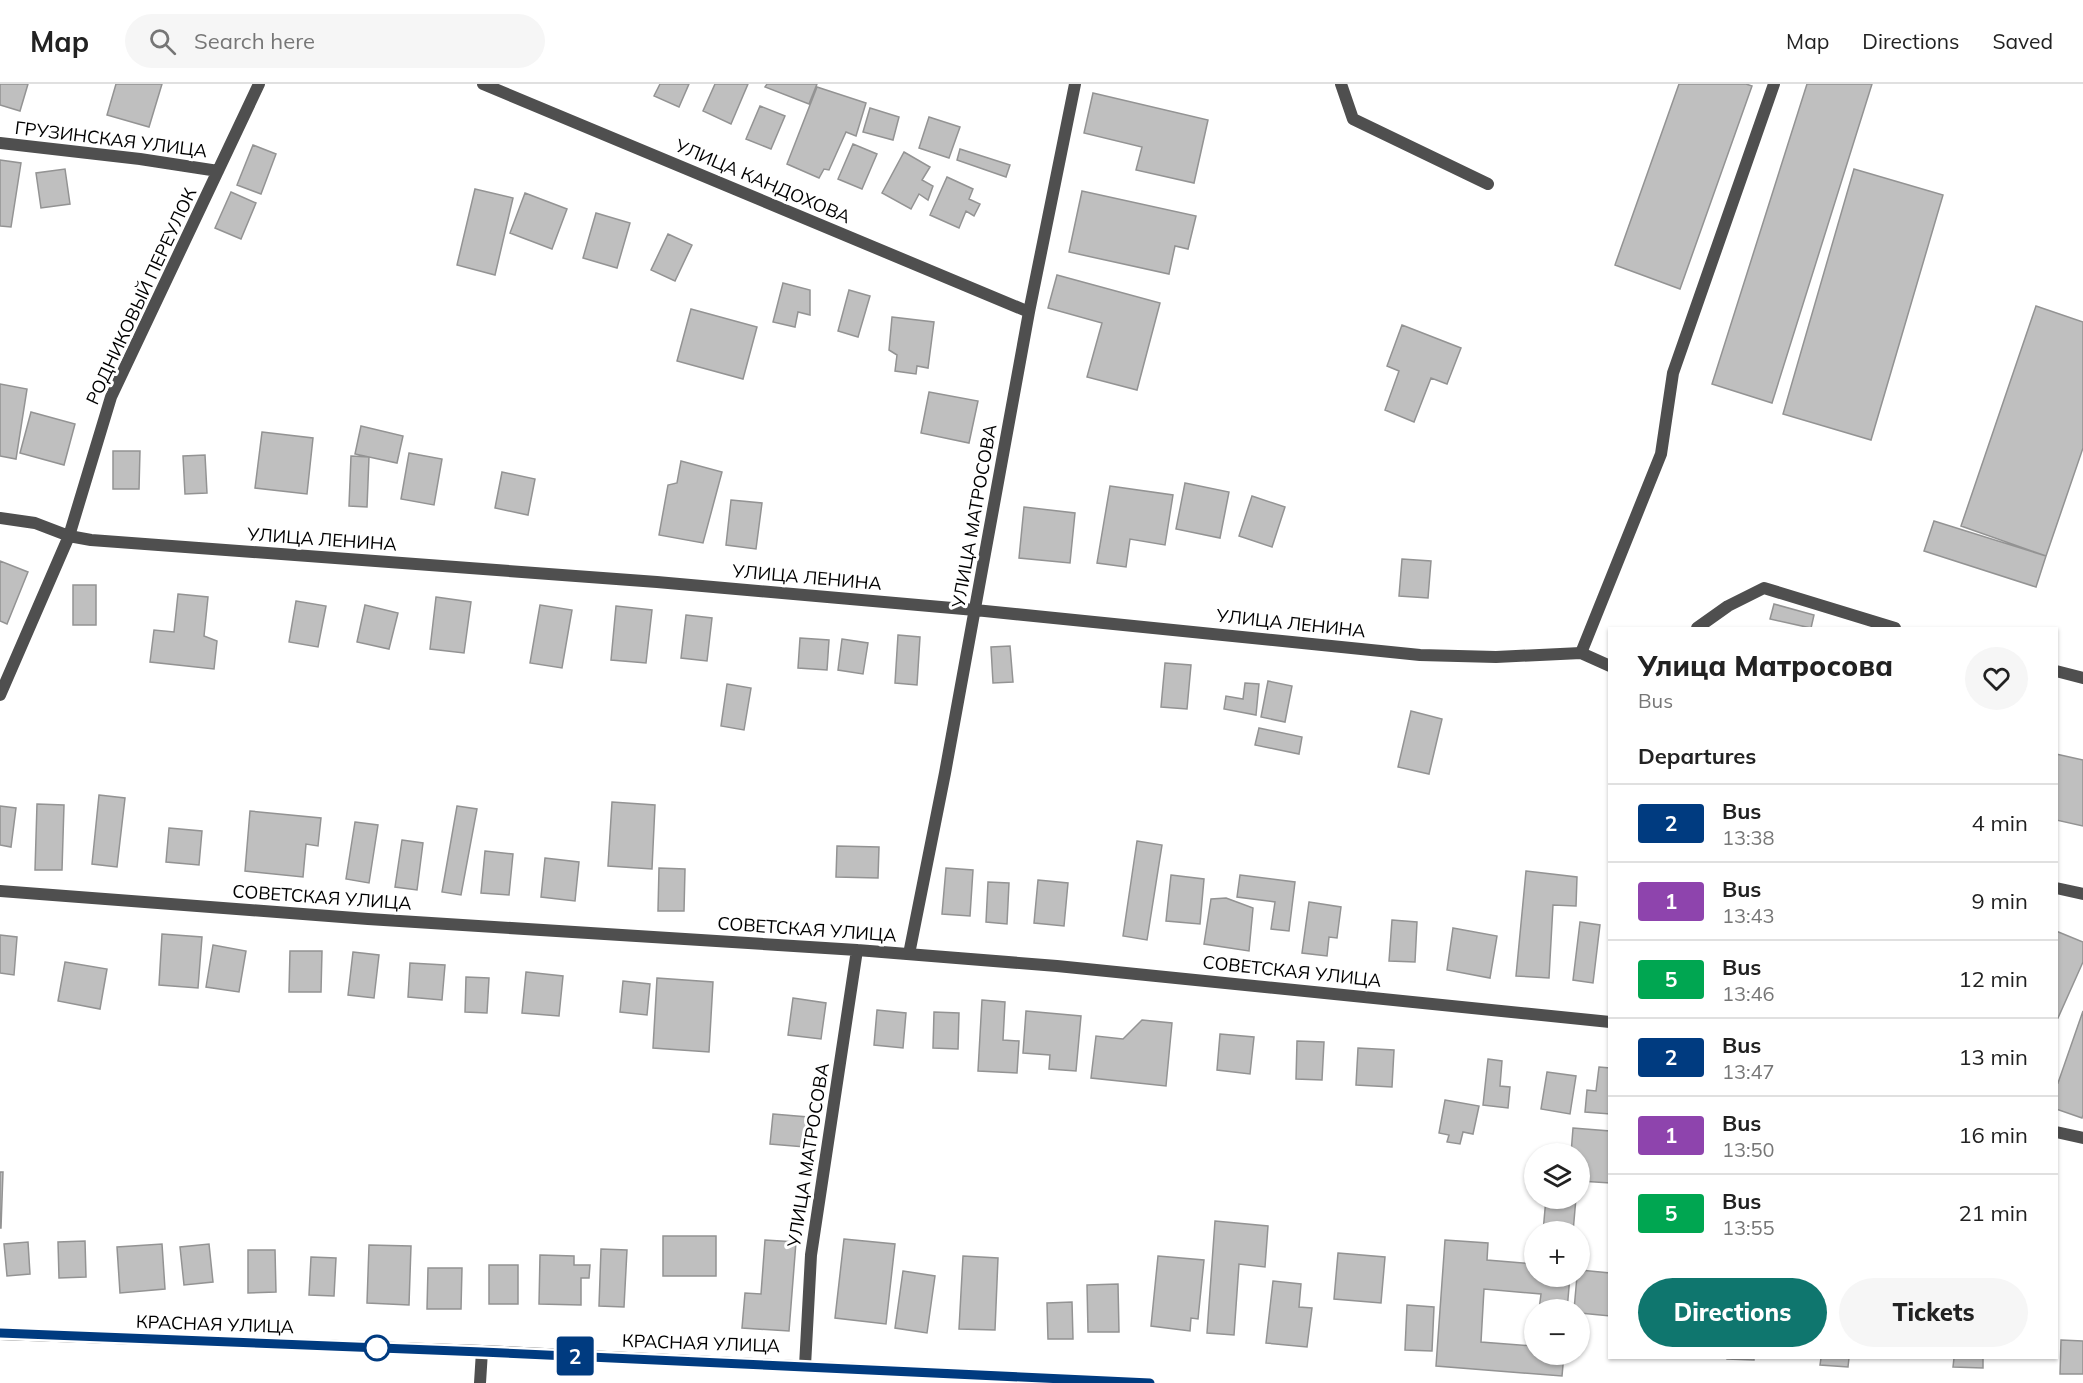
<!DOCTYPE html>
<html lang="en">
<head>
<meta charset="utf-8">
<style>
	body { margin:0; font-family:Mulish,sans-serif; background:#f6f6f6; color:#222; height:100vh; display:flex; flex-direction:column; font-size:22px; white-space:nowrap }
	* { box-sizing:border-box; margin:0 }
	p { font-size:20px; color:#767676 }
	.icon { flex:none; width:33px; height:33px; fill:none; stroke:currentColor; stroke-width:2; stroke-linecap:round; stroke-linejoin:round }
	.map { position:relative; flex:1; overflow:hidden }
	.details { position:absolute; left:1608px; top:543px; width:450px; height:732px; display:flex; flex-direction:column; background:#fff; border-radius:0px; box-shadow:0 2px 4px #0004 }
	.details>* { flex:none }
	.badge { padding:0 12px; border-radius:4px; font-size:21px; line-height:39px }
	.controls { position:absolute; left:1524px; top:1059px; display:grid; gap:12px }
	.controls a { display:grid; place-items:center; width:66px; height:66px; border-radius:50%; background:#fff; box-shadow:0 2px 4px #0004; font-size:30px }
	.map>.badge { position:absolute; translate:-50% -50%; box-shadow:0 0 0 3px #fff }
	h2 { padding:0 30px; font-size:22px; line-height:54px }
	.round { display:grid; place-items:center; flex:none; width:63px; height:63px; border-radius:32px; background:#f6f6f6 }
	.summary { display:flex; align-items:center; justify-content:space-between; height:102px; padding:0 30px }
	h1 { font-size:28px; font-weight:800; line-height:45px }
	.cta { display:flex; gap:12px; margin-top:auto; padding:12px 30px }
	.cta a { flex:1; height:69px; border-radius:36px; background:#0f766e; color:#fff; font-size:24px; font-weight:800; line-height:69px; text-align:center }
	.cta a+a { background:#f6f6f6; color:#222 }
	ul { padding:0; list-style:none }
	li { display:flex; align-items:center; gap:18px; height:78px; padding:0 30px; border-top:2px solid #e0e0e0 }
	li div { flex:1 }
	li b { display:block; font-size:22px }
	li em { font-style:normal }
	li .badge { min-width:66px; font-weight:700; text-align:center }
	header { display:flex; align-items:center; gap:36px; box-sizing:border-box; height:84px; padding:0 30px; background:#fff; border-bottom:2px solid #e0e0e0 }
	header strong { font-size:28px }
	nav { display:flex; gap:33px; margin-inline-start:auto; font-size:21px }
	.search { width:420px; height:54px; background:#f6f6f6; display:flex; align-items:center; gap:15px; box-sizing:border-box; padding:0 21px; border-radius:33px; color:#767676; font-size:22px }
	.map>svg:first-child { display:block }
	.building { fill:#bfbfbf; stroke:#939393; stroke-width:1.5 }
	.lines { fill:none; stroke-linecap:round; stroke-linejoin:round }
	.lane { stroke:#4f4f4f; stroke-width:12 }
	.street { stroke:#4f4f4f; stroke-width:12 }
	.secondary { stroke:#1c1c1c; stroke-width:12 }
	.line-casing { stroke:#fff; stroke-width:14 }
	.line { stroke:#003b80; stroke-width:9 }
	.stop-dot { fill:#fff; stroke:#003b80; stroke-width:3 }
	.labels { text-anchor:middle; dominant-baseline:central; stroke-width:6; stroke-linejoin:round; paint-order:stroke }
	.street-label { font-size:18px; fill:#000; stroke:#fff }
</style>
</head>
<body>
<header>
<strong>Map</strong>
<div class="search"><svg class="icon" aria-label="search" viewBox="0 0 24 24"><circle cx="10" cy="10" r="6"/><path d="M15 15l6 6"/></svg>Search here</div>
<nav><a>Map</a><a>Directions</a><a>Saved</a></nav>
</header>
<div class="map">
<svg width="2083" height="1299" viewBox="0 0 2083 1299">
	<rect width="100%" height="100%" fill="#fff"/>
	<path class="building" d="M0 0H28L20 27 0 21Z
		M116 0H162L149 43 107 31Z
		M660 0H689L679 23 654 12Z
		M715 0H748L731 40 703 27Z
		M767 0H817L809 20 765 3Z
		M1679 0H1746L1752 2 1680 205 1615 181Z
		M1807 0H1872L1772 319 1712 300Z
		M817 3 866 19 856 52 846 48 829 86 824 85 819 94 787 80Z
		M1093 9 1208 36 1194 99 1136 86 1142 63 1084 49Z
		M760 22 785 32 771 65 746 55Z
		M870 24 899 33 893 56 863 48Z
		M929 33 960 43 949 74 919 64Z
		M853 60 877 70 862 105 838 95Z
		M253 61 276 70 261 110 237 101Z
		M960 65 1010 81 1006 93 957 76Z
		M904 68 930 83 922 96 933 102 928 116 919 110 911 125 882 109Z
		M0 76 21 79 11 143 0 142Z
		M65 85 70 120 41 124 36 89Z
		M1854 85 1943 111 1871 356 1783 330Z
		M947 93 973 105 969 115 980 120 974 132 966 127 959 144 930 131Z
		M475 105 513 114 495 191 457 181Z
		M1082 107 1196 132 1188 165 1175 162 1169 190 1069 168Z
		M231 108 256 119 241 155 215 144Z
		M525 109 567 125 552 165 510 149Z
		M596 129 630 139 617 184 583 174Z
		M668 150 692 161 675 197 651 186Z
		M1057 191 1160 219 1137 306 1087 293 1102 239 1048 224Z
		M783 199 810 206V231L798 228 795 243 773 238Z
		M849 206 870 212 858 253 838 247Z
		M2036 222 2083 238V364L2046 472 1961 442Z
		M691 225 757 243 743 295 677 277Z
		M892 233 934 238 928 284 917 282 916 290 895 287 897 271 889 266Z
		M1402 241 1461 264 1447 300 1431 294 1414 338 1385 326 1399 287 1387 282Z
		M0 300 27 305 16 375 0 372Z
		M929 308 978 317 969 359 921 349Z
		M31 328 75 340 64 381 20 369Z
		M361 342 403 352 397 379 355 370Z
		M262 348 313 354 307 410 255 404Z
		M113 367H140L139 405H113Z
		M409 369 442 375 434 421 401 415Z
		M205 371 207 409 185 410 183 372Z
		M351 372 369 373 367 423 349 422Z
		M681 377 722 388 703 459 659 451 668 401 677 399Z
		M502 388 535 395 528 431 495 424Z
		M1185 399 1229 408 1220 454 1176 445Z
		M1110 402 1173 411 1165 461 1130 455 1126 483 1097 479Z
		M1252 412 1285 423 1272 463 1239 452Z
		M731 416 762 419 756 465 726 461Z
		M1024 423 1075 429 1070 479 1019 474Z
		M1934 437 2046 472 2036 503 1924 467Z
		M1402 475 1431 477 1428 514 1399 512Z
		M0 477 28 488 7 540 0 537Z
		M73 501H96V541H73Z
		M178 510 208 513 204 552 217 557 214 585 150 578 154 546 174 548Z
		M436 513 471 518 464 569 430 565Z
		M296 517 326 522 318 563 289 558Z
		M1774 520 1814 531 1811 544 1770 535Z
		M365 521 398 529 389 565 357 558Z
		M540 521 572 526 562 584 530 579Z
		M616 522 652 526 646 579 611 576Z
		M686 531 712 534 707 577 681 574Z
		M898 551 920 553 917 601 895 599Z
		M800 554 829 556 827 586 798 584Z
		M842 555 868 559 863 590 838 586Z
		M1010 562 1013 598 993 599 991 563Z
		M1165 579 1191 581 1187 625 1161 623Z
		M1268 597 1292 602 1285 638 1261 633Z
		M1245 599 1259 600 1256 631 1224 625 1226 612 1243 615Z
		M727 600 751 604 744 646 721 642Z
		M1411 627 1442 635 1429 690 1398 683Z
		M1259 644 1302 653 1299 670 1255 661Z
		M2056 670 2083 676V742L2056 736Z
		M99 711 125 714 117 783 92 780Z
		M612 718 655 721 652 785 608 782Z
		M37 720 64 721 62 786H35Z
		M0 722 16 724 11 763 0 761Z
		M457 722 477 725 461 811 442 808Z
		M250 727 321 734 318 762 306 760 303 793 245 787Z
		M355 738 378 741 369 799 346 795Z
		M169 744 202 747 199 781 166 778Z
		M402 756 423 759 417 806 395 803Z
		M1137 757 1162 761 1147 856 1123 852Z
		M837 762 879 763 878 794 836 793Z
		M485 767 513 770 509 811 481 809Z
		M545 774 579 778 575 817 541 813Z
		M659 784 685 785 684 827H658Z
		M946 784 973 786 970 832 942 830Z
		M1526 787 1577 793 1576 822 1553 821 1549 894 1516 892Z
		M1171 791 1204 795 1200 840 1166 837Z
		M1240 791 1295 798 1289 847 1271 845 1275 818 1237 813Z
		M1038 796 1068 799 1064 842 1034 839Z
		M988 798 1009 799 1007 840 986 838Z
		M1226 814 1253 824 1249 867 1204 860 1211 815Z
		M1309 818 1341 823 1337 854 1329 853 1327 872 1302 869Z
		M1392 836 1417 838 1415 878 1389 877Z
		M1580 838 1600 841 1593 899 1573 896Z
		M1453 844 1497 852 1490 894 1447 886Z
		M2056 847 2083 858V878L2058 934 2056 933Z
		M162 850 202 853 198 904 159 901Z
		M0 851 17 853 14 891 0 889Z
		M213 861 246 867 239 908 206 903Z
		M290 867H322L321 908H289Z
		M353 868 379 871 374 914 348 911Z
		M65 878 107 885 100 925 58 917Z
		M410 879 445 881 442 916 408 913Z
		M526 888 563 892 559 932 522 929Z
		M466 893 489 894 487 929 465 928Z
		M657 894 713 898 709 968 653 964Z
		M623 897 650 900 647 931 620 928Z
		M793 914 826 919 821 955 788 951Z
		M982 916 1005 918 1003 956 1019 957 1017 989 978 987Z
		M877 926 906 929 903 964 874 961Z
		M1026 927 1081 932 1076 987 1049 985 1050 971 1023 969Z
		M2083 927V1031L2082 1034 2056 1025V998L2058 999Z
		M934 928 959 929 958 965 933 964Z
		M1142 936 1172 939 1166 1002 1091 994 1096 952 1123 955Z
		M1220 950 1254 953 1250 990 1217 986Z
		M1297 957 1324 958 1322 996 1296 995Z
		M1358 964 1394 966 1392 1003 1356 1001Z
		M1488 975 1502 977 1500 1002 1510 1003 1508 1024 1483 1021Z
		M1599 983 1610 984V1030L1585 1028 1587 1006 1596 1007Z
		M1547 988 1576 992 1570 1030 1541 1025Z
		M1445 1016 1479 1022 1473 1050 1463 1048 1460 1060 1447 1058 1449 1051 1439 1049Z
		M773 1030 808 1033 805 1063 770 1060Z
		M1573 1044 1610 1047V1099L1580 1097V1070H1571Z
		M0 1088H3L1 1144H0Z
		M1546 1114H1576L1573 1148H1543Z
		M1215 1137 1268 1142 1265 1183 1239 1180 1234 1251 1207 1249Z
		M663 1152H716V1192H663Z
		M844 1155 895 1160 886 1240 835 1234Z
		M765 1156 796 1158 789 1247 742 1244 745 1209 761 1210Z
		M1445 1156 1488 1159 1487 1176 1534 1180V1192H1570L1567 1226H1539L1541 1210 1484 1205 1481 1258 1534 1262V1270H1564L1562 1292 1436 1282Z
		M85 1157 86 1193 59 1194 58 1158Z
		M28 1158 30 1190 7 1192 4 1160Z
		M162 1160 165 1205 120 1209 117 1163Z
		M209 1160 213 1198 184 1201 180 1163Z
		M369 1161 411 1162 409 1221 367 1219Z
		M601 1165 627 1166 624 1223 599 1222Z
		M248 1166H275L276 1208 248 1209Z
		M1338 1169 1385 1173 1381 1219 1334 1215Z
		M540 1171 574 1172V1181H590L589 1194H581V1221L539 1220Z
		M963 1172 998 1174 995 1246 959 1245Z
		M1158 1172 1204 1176 1198 1235 1191 1234 1190 1247 1151 1242Z
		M311 1173 336 1174 334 1212 309 1211Z
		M489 1181H518V1220H489Z
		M428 1184H462L461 1225H427Z
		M1580 1186 1610 1189V1232L1580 1229V1226H1574L1577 1192H1580Z
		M903 1187 935 1192 927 1249 895 1244Z
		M1273 1197 1301 1200 1299 1223 1312 1224 1307 1263 1266 1259Z
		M1118 1200 1119 1248H1088L1087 1201Z
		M1072 1218 1073 1255H1048L1047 1219Z
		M1407 1221 1434 1223 1432 1267 1405 1266Z
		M2061 1256 2083 1257V1290H2060Z
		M1727 1274H1754V1276L1727 1275Z
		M1821 1274H1849L1848 1283 1820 1281Z
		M1954 1274H1983V1284L1953 1283Z"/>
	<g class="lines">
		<path class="lane" d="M1341 0 1353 35 1488 100
			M1697 544 1728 522 1764 504 1895 544
			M1581 569 1661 370 1673 289 1774 0
			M2056 587 2083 594"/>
		<path class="street" d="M483 0 1029 228
			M0 59 140 75 218 87
			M0 434 35 439 69 452 91 456 657 498 975 526 1420 571 1496 573 1581 569 1610 582
			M0 611 69 452 111 313 259 0
			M2056 804 2083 810
			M0 807 368 835 857 866 1057 882 1610 938
			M909 870 945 689 1029 228 1075 0
			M2056 1048 2083 1054
			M805 1282 811 1171 857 866
			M480 1299 482 1267"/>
		<path class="secondary" d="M0 1250 482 1267 1149 1299"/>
	</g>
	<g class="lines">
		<g class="line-casing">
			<path id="line" d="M0 1249 482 1268 1150 1299"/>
		</g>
		<use href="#line" class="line"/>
	</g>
	<circle class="stop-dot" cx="377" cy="1264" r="12"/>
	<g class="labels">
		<g class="street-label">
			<text transform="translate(111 55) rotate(7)">ГРУЗИНСКАЯ УЛИЦА</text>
			<text transform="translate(763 97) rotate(23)">УЛИЦА КАНДОХОВА</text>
			<text transform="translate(141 212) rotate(-65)">РОДНИКОВЫЙ ПЕРЕУЛОК</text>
			<text transform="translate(974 432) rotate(-80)">УЛИЦА МАТРОСОВА</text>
			<text transform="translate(322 455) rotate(4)">УЛИЦА ЛЕНИНА</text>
			<text transform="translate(807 493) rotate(5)">УЛИЦА ЛЕНИНА</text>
			<text transform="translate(1291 539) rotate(6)">УЛИЦА ЛЕНИНА</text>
			<text transform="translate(322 813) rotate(4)">СОВЕТСКАЯ УЛИЦА</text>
			<text transform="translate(807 845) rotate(4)">СОВЕТСКАЯ УЛИЦА</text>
			<text transform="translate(1292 887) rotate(6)">СОВЕТСКАЯ УЛИЦА</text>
			<text transform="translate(808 1071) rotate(-81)">УЛИЦА МАТРОСОВА</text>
			<text transform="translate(215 1240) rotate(2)">КРАСНАЯ УЛИЦА</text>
			<text transform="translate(701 1259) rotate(2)">КРАСНАЯ УЛИЦА</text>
		</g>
	</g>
</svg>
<div class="controls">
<a><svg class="icon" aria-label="layers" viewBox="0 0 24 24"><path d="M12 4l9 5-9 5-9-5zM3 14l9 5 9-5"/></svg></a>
<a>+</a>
<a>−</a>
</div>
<b class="badge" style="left:575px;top:1272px;background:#003b80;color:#fff">2</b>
<section class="details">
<div class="summary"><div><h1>Улица Матросова</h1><p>Bus</p></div><a class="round"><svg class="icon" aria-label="heart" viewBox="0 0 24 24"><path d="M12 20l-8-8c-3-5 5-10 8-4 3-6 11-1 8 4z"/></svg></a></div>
<h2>Departures</h2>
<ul>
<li><span class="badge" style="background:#003b80;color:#fff">2</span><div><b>Bus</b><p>13:38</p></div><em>4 min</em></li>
<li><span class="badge" style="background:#8e44ad;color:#fff">1</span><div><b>Bus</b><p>13:43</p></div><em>9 min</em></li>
<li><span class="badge" style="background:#00a651;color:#fff">5</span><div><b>Bus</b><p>13:46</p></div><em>12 min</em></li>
<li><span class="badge" style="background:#003b80;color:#fff">2</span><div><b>Bus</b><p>13:47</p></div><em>13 min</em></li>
<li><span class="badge" style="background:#8e44ad;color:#fff">1</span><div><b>Bus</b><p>13:50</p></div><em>16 min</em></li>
<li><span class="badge" style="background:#00a651;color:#fff">5</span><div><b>Bus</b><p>13:55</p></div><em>21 min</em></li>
</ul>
<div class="cta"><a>Directions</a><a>Tickets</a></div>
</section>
</div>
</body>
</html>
